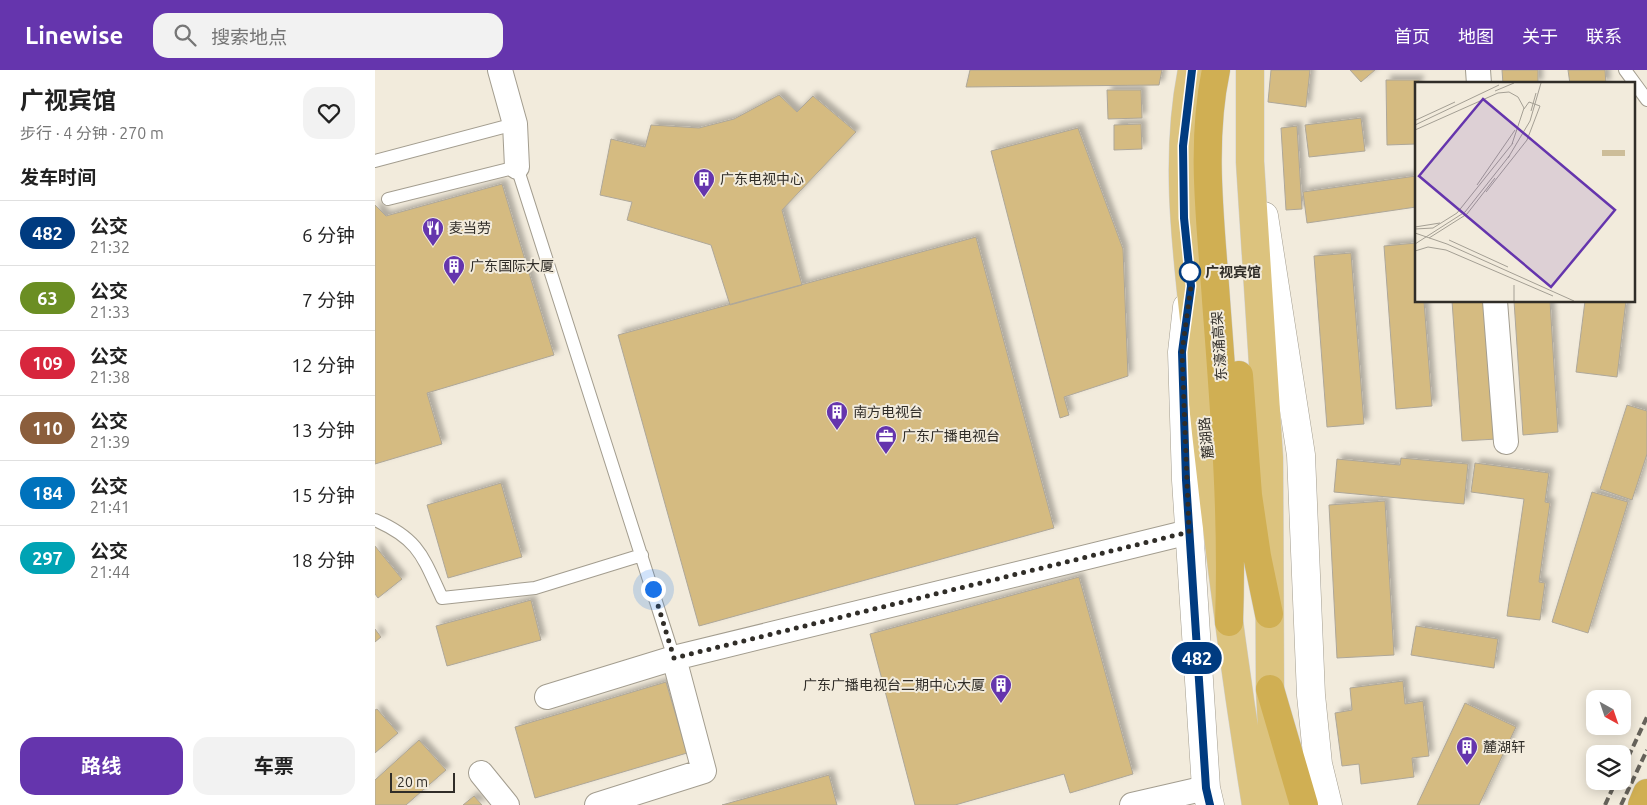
<!DOCTYPE html>
<html lang="zh">
<head>
<meta charset="utf-8">
<style>
	body { margin:0; font-family:Ubuntu,"Noto Sans SC",sans-serif; background:#f2f2f2; color:#222; height:100vh; display:flex; flex-direction:column; font-size:19px; white-space:nowrap }
	* { box-sizing:border-box; margin:0 }
	p { font-size:16px; color:#767676 }
	.icon { flex:none; width:28px; height:28px; fill:none; stroke:currentColor; stroke-width:2; stroke-linecap:round; stroke-linejoin:round }
	.map { position:relative; flex:1; overflow:hidden }
	.sheet { display:flex; flex-direction:column; background:#fff; width:375px }
	.sheet>* { flex:none }
	.badge { padding:0 10px; border-radius:16px; font-size:18px; line-height:32px }
	.needle { width:32px; rotate:140deg }
	.tools { position:absolute; left:1211px; top:620px; display:grid; gap:10px }
	.tools a { display:grid; place-items:center; width:45px; height:45px; border-radius:10px; background:#fff; box-shadow:0 2px 12px #0003; font-size:25px }
	.scale { position:absolute; left:15px; bottom:12px; width:65px; box-sizing:border-box; padding-left:5px; border:2px solid #302d28; border-top:0; font-size:14px; line-height:18px; white-space:nowrap; color:#302d28; -webkit-text-stroke:4px #f2ebdc; paint-order:stroke }
	.you { position:absolute; width:25px; height:25px; margin:-12px; border:4px solid #fff; border-radius:50%; background:#1a73e8; box-shadow:0 0 0 8px #1a73e833 }
	.map>.badge { position:absolute; translate:-50% -50%; box-shadow:0 0 0 2px #fff }
	h2 { padding:0 20px; font-size:19px; line-height:45px }
	.round { display:grid; place-items:center; flex:none; width:52px; height:52px; border-radius:15px; background:#f2f2f2 }
	.headline { display:flex; align-items:center; justify-content:space-between; height:85px; padding:0 20px }
	h1 { font-size:24px; font-weight:700; line-height:38px }
	.button { display:flex; gap:10px; margin-top:auto; padding:10px 20px }
	.button a { flex:1; height:58px; border-radius:15px; background:#6535ad; color:#fff; font-size:20px; font-weight:700; line-height:58px; text-align:center }
	.button a+a { background:#f2f2f2; color:#222 }
	ul { padding:0; list-style:none }
	li { display:flex; align-items:center; gap:15px; height:65px; padding:0 20px; border-top:1px solid #e0e0e0 }
	li div { flex:1 }
	li b { display:block; font-size:19px }
	li em { font-style:normal }
	li .badge { min-width:55px; font-weight:700; text-align:center }
	header { display:flex; align-items:center; gap:30px; box-sizing:border-box; height:70px; padding:0 25px; background:#6535ad; color:#fff }
	header strong { font-size:24px }
	nav { display:flex; gap:28px; margin-inline-start:auto; font-size:18px }
	.search { width:350px; height:45px; background:#f2f2f2; display:flex; align-items:center; gap:12px; box-sizing:border-box; padding:0 18px; border-radius:15px; color:#767676; font-size:19px }
	main { display:flex; flex:1; min-height:0 }
	.map>svg:first-child { display:block }
	.building { fill:#d5bb81; stroke:#aea799; filter:url(#shadow) }
	.lines { fill:none; stroke-linecap:round; stroke-linejoin:round }
	.service-casing { stroke:#a39d8f; stroke-width:14 }
	.minor-casing { stroke:#a39d8f; stroke-width:26 }
	.tertiary-casing { stroke:#a39d8f; stroke-width:29 }
	.primary-casing { stroke:#d1d1d0; stroke-width:29 }
	.trunk-casing { stroke:#d1d1d0; stroke-width:29 }
	.service { stroke:#fff; stroke-width:12 }
	.minor { stroke:#fff; stroke-width:24 }
	.tertiary { stroke:#fff; stroke-width:28 }
	.primary { stroke:#dcc37e; stroke-width:28 }
	.trunk { stroke:#d0af53; stroke-width:28 }
	.rail { stroke:#66625a; stroke-width:4; stroke-dasharray:8 4; stroke-linecap:butt }
	.line-casing { stroke:#fff; stroke-width:11 }
	.line { stroke:#003b80; stroke-width:8 }
	.walk { stroke:#302d28; stroke-width:5; stroke-dasharray:0 9 }
	.stop-dot { fill:#fff; stroke:#003b80; stroke-width:2.5 }
	.labels { text-anchor:middle; dominant-baseline:central; stroke-width:4; stroke-linejoin:round; paint-order:stroke }
	.poi-label { font-size:14px; fill:#302d28; stroke:#f2ebdc; text-anchor:start }
	.stop-label { font-size:14px; font-weight:bold; fill:#302d28; stroke:#f2ebdc; text-anchor:start }
	.street-label { font-size:14px; fill:#302d28; stroke:#f2ebdc }
	.inset-road { fill:none; stroke:#a49f94; stroke-width:1 }
	.view { fill:#6535ad; fill-opacity:0.15; stroke:#6535ad; stroke-width:2.5 }
	.inset-edge { fill:none; stroke:#302d28; stroke-width:2.5 }
</style>
</head>
<body>
<header>
<strong>Linewise</strong>
<div class="search"><svg class="icon" aria-label="search" viewBox="0 0 24 24"><circle cx="10" cy="10" r="6"/><path d="M15 15l6 6"/></svg>搜索地点</div>
<nav><a>首页</a><a>地图</a><a>关于</a><a>联系</a></nav>
</header>
<main>
<section class="sheet">
<div class="headline"><div><h1>广视宾馆</h1><p>步行 · 4 分钟 · 270 m</p></div><a class="round"><svg class="icon" aria-label="heart" viewBox="0 0 24 24"><path d="M12 20l-8-8c-3-5 5-10 8-4 3-6 11-1 8 4z"/></svg></a></div>
<h2>发车时间</h2>
<ul>
<li><span class="badge" style="background:#003b80;color:#fff">482</span><div><b>公交</b><p>21:32</p></div><em>6 分钟</em></li>
<li><span class="badge" style="background:#6b8e23;color:#fff">63</span><div><b>公交</b><p>21:33</p></div><em>7 分钟</em></li>
<li><span class="badge" style="background:#d7263d;color:#fff">109</span><div><b>公交</b><p>21:38</p></div><em>12 分钟</em></li>
<li><span class="badge" style="background:#8b5e3c;color:#fff">110</span><div><b>公交</b><p>21:39</p></div><em>13 分钟</em></li>
<li><span class="badge" style="background:#0072bc;color:#fff">184</span><div><b>公交</b><p>21:41</p></div><em>15 分钟</em></li>
<li><span class="badge" style="background:#00a3b4;color:#fff">297</span><div><b>公交</b><p>21:44</p></div><em>18 分钟</em></li>
</ul>
<div class="button"><a>路线</a><a>车票</a></div>
</section>
<div class="map">
<svg width="1272" height="735" viewBox="0 0 1272 735">
	<defs>
		<filter id="shadow"><feDropShadow dx="4.5" dy="-4.5" stdDeviation="2.5" flood-color="#0004"/></filter>
	</defs>
	<rect width="100%" height="100%" fill="#f2ebdc"/>
	<path class="building" d="M595 0H787L784 15 591 17Z
		M896 0H935L931 37 893 32Z
		M975 0H1000L986 12Z
		M1127 0H1163V14H1128Z
		M1193 0H1230L1231 14H1195Z
		M1011 10H1044V14H1041V74L1012 75Z
		M732 20H766L767 48 733 49Z
		M404 25 422 42 438 26 481 62 407 140 427 215 355 235 336 175 252 150 257 132 225 125 236 69 270 77 276 55 324 58 359 49Z
		M986 48 990 81 934 87 930 55Z
		M766 54 767 79 739 80V55Z
		M922 56 927 139 911 140 906 58Z
		M703 58 748 179 753 306 689 327 694 345 685 348 616 81Z
		M1041 106V137L932 153 928 122Z
		M127 114 179 285 52 323 67 374 0 394V135L11 146Z
		M601 167 679 458 324 556 243 265Z
		M1041 173V231H1049L1057 336 1021 339 1009 176Z
		M976 183 989 354 952 357 939 186Z
		M1077 231H1111L1122 369 1087 371Z
		M1139 231H1175L1183 362 1148 365Z
		M1210 231H1251L1242 307 1201 302Z
		M1252 335 1272 341V384L1257 430 1225 419Z
		M1026 388 1093 394 1089 434 959 422 962 389 1025 395Z
		M1100 393 1174 403 1170 432 1175 433 1164 512 1170 513 1165 550 1132 546 1149 429 1096 422Z
		M126 413 147 487 73 508 52 435Z
		M1217 422 1253 432 1213 563 1177 552Z
		M1010 431 1019 585 962 588 954 435Z
		M0 476 27 509 3 528 0 524Z
		M704 507 758 704 695 723 689 704 580 735H540L495 564Z
		M156 530 166 570 72 596 61 556Z
		M1041 556 1123 569 1119 598 1036 585Z
		M0 559 6 567 0 572Z
		M1028 611 1030 634 1048 631 1054 686 1037 688 1039 707 986 714 984 694 967 696 960 643 977 640 975 618Z
		M291 612 312 683 160 728 140 657Z
		M1090 633 1141 657 1104 735H1042Z
		M2 639 23 663 0 683V640Z
		M44 670 71 700 31 735H0V710Z
		M454 705 462 735H347Z
		M99 726 107 735H88Z"/>
	<g class="lines">
		<g class="service-casing">
			<path id="service" d="M1250 0 1272 30
				M0 91 140 54
				M13 129 142 97 299 588
				M0 450C44 469 48 487 67 528L160 518 267 485"/>
		</g>
		<g class="minor-casing">
			<path id="minor" d="M125 0 140 54 142 97
				M1103 0 1104 14
				M1120 231 1131 372
				M172 627 299 588 814 462
				M106 703 132 735
				M222 735 329 701 299 588
				M757 735 831 718"/>
		</g>
		<g class="tertiary-casing">
			<path id="tertiary" d="M889 146 926 385 936 625 943 694 953 735
				M812 237 807 282 811 410 831 718 835 735"/>
		</g>
		<g class="primary-casing">
			<path id="primary" d="M817 0C798 94 813 191 823 286 838 436 857 586 881 735
				M875 0V92L894 388 895 619 899 697 904 735"/>
		</g>
		<g class="trunk-casing">
			<path id="trunk" d="M841 0C825 75 836 155 841 230 849 337 858 444 854 552
				M864 305 873 425 882 486 894 544
				M895 619 929 735
				M1267 735 1272 723"/>
		</g>
		<use href="#service" class="service"/>
		<use href="#minor" class="minor"/>
		<use href="#tertiary" class="tertiary"/>
		<use href="#primary" class="primary"/>
		<use href="#trunk" class="trunk"/>
		<path class="rail" d="M1248 698 1272 647
			M1230 735 1241 711
			M1246 735 1272 680"/>
	</g>
	<g class="lines">
		<g class="line-casing">
			<path id="line" d="M817 0 808 76 809 148 816 216 807 282 811 410 831 718 835 735"/>
		</g>
		<use href="#line" class="line"/>
		<path class="walk" d="M278 519 299 588 814 462 807 282 816 216 815 202"/>
	</g>
	<defs>
		<g id="building-pin" transform="scale(1.125)"><path d="M0 17L-7.5 6A9.5 9.5 0 1 1 7.5 6Z" fill="#6535ad" stroke="#f2ebdc"/><path d="M-4-6H4V6H1V3H-1V6H-4ZM-2.5-4.3h1.7v1.8h-1.7ZM.8-4.3h1.7v1.8H.8ZM-2.5-1h1.7V.8h-1.7ZM.8-1h1.7V.8H.8Z" fill="#fff"/></g>
		<g id="restaurant-pin" transform="scale(1.125)"><path d="M0 17L-7.5 6A9.5 9.5 0 1 1 7.5 6Z" fill="#6535ad" stroke="#f2ebdc"/><path d="M-5-6h1v4h1v-4h1v4h1v-4h1v5L-1.5 .5V6h-2V.5L-5-1ZM5-6V6H3V1.5H1.5Q1.5-4 5-6Z" fill="#fff"/></g>
		<g id="office-pin" transform="scale(1.125)"><path d="M0 17L-7.5 6A9.5 9.5 0 1 1 7.5 6Z" fill="#6535ad" stroke="#f2ebdc"/><path d="M-6-3h4V-5.5h4V-3h4V5H-6ZM-1-4.5V-3h2v-1.5ZM-6 0V1H6V0Z" fill="#fff"/></g>
	</defs>
	<g fill-rule="evenodd">
		<use href="#building-pin" x="329" y="109"/>
		<use href="#restaurant-pin" x="58" y="158"/>
		<use href="#building-pin" x="79" y="196"/>
		<use href="#building-pin" x="462" y="342"/>
		<use href="#office-pin" x="511" y="366"/>
		<use href="#building-pin" x="626" y="615"/>
		<use href="#building-pin" x="1092" y="677"/>
	</g>
	<circle class="stop-dot" cx="815" cy="202" r="10"/>
	<g class="labels">
		<g class="poi-label">
			<text x="345" y="109">广东电视中心</text>
			<text x="74" y="158">麦当劳</text>
			<text x="95" y="196">广东国际大厦</text>
			<text x="478" y="342">南方电视台</text>
			<text x="527" y="366">广东广播电视台</text>
			<text x="610" y="615" text-anchor="end">广东广播电视台二期中心大厦</text>
			<text x="1108" y="677">麓湖轩</text>
		</g>
		<g class="stop-label">
			<text x="830" y="202">广视宾馆</text>
		</g>
		<g class="street-label">
			<text transform="translate(844 276) rotate(-94)">东濠涌高架</text>
			<text transform="translate(831 368) rotate(-96)">麓湖路</text>
		</g>
	</g>
	<g transform="translate(1040 12)">
		<rect width="220" height="220" fill="#f2ebdc"/>
		<path d="M187 68H210V74H187Z" fill="#cdbd99"/>
		<path class="inset-road" d="M80 9 99 1M116 29 121 11M1 38 40 20M0 43 84 3M0 48 83 11 94 10 103 15 109 26 97 62M93 76 115 39 126 1M62 103 100 48M71 110 112 58 125 24 114 20 109 27M0 145 25 141M0 147 18 146 42 131 98 61M0 151 32 162 159 219M14 156 52 132 80 96M34 158 93 185M0 162 50 130 95 73M0 169 13 165 31 168 138 214M99 203V219"/>
		<path class="view" d="M68 17 200 128 136 205 4 94Z"/>
		<rect width="220" height="220" class="inset-edge"/>
	</g>
</svg>
<div class="tools">
<a><svg class="needle" viewBox="-14 -14 28 28"><path d="M0-13l5 13h-10z" fill="#e53935"/><path d="M0 13l5-13h-10z" fill="#767676"/></svg></a>
<a><svg class="icon" aria-label="layers" viewBox="0 0 24 24"><path d="M12 4l9 5-9 5-9-5zM3 14l9 5 9-5"/></svg></a>
</div>
<div class="scale">20 m</div>
<div class="you" style="left:278px;top:519px"></div>
<b class="badge" style="left:822px;top:588px;background:#003b80;color:#fff">482</b>
</div>
</main>
</body>
</html>
